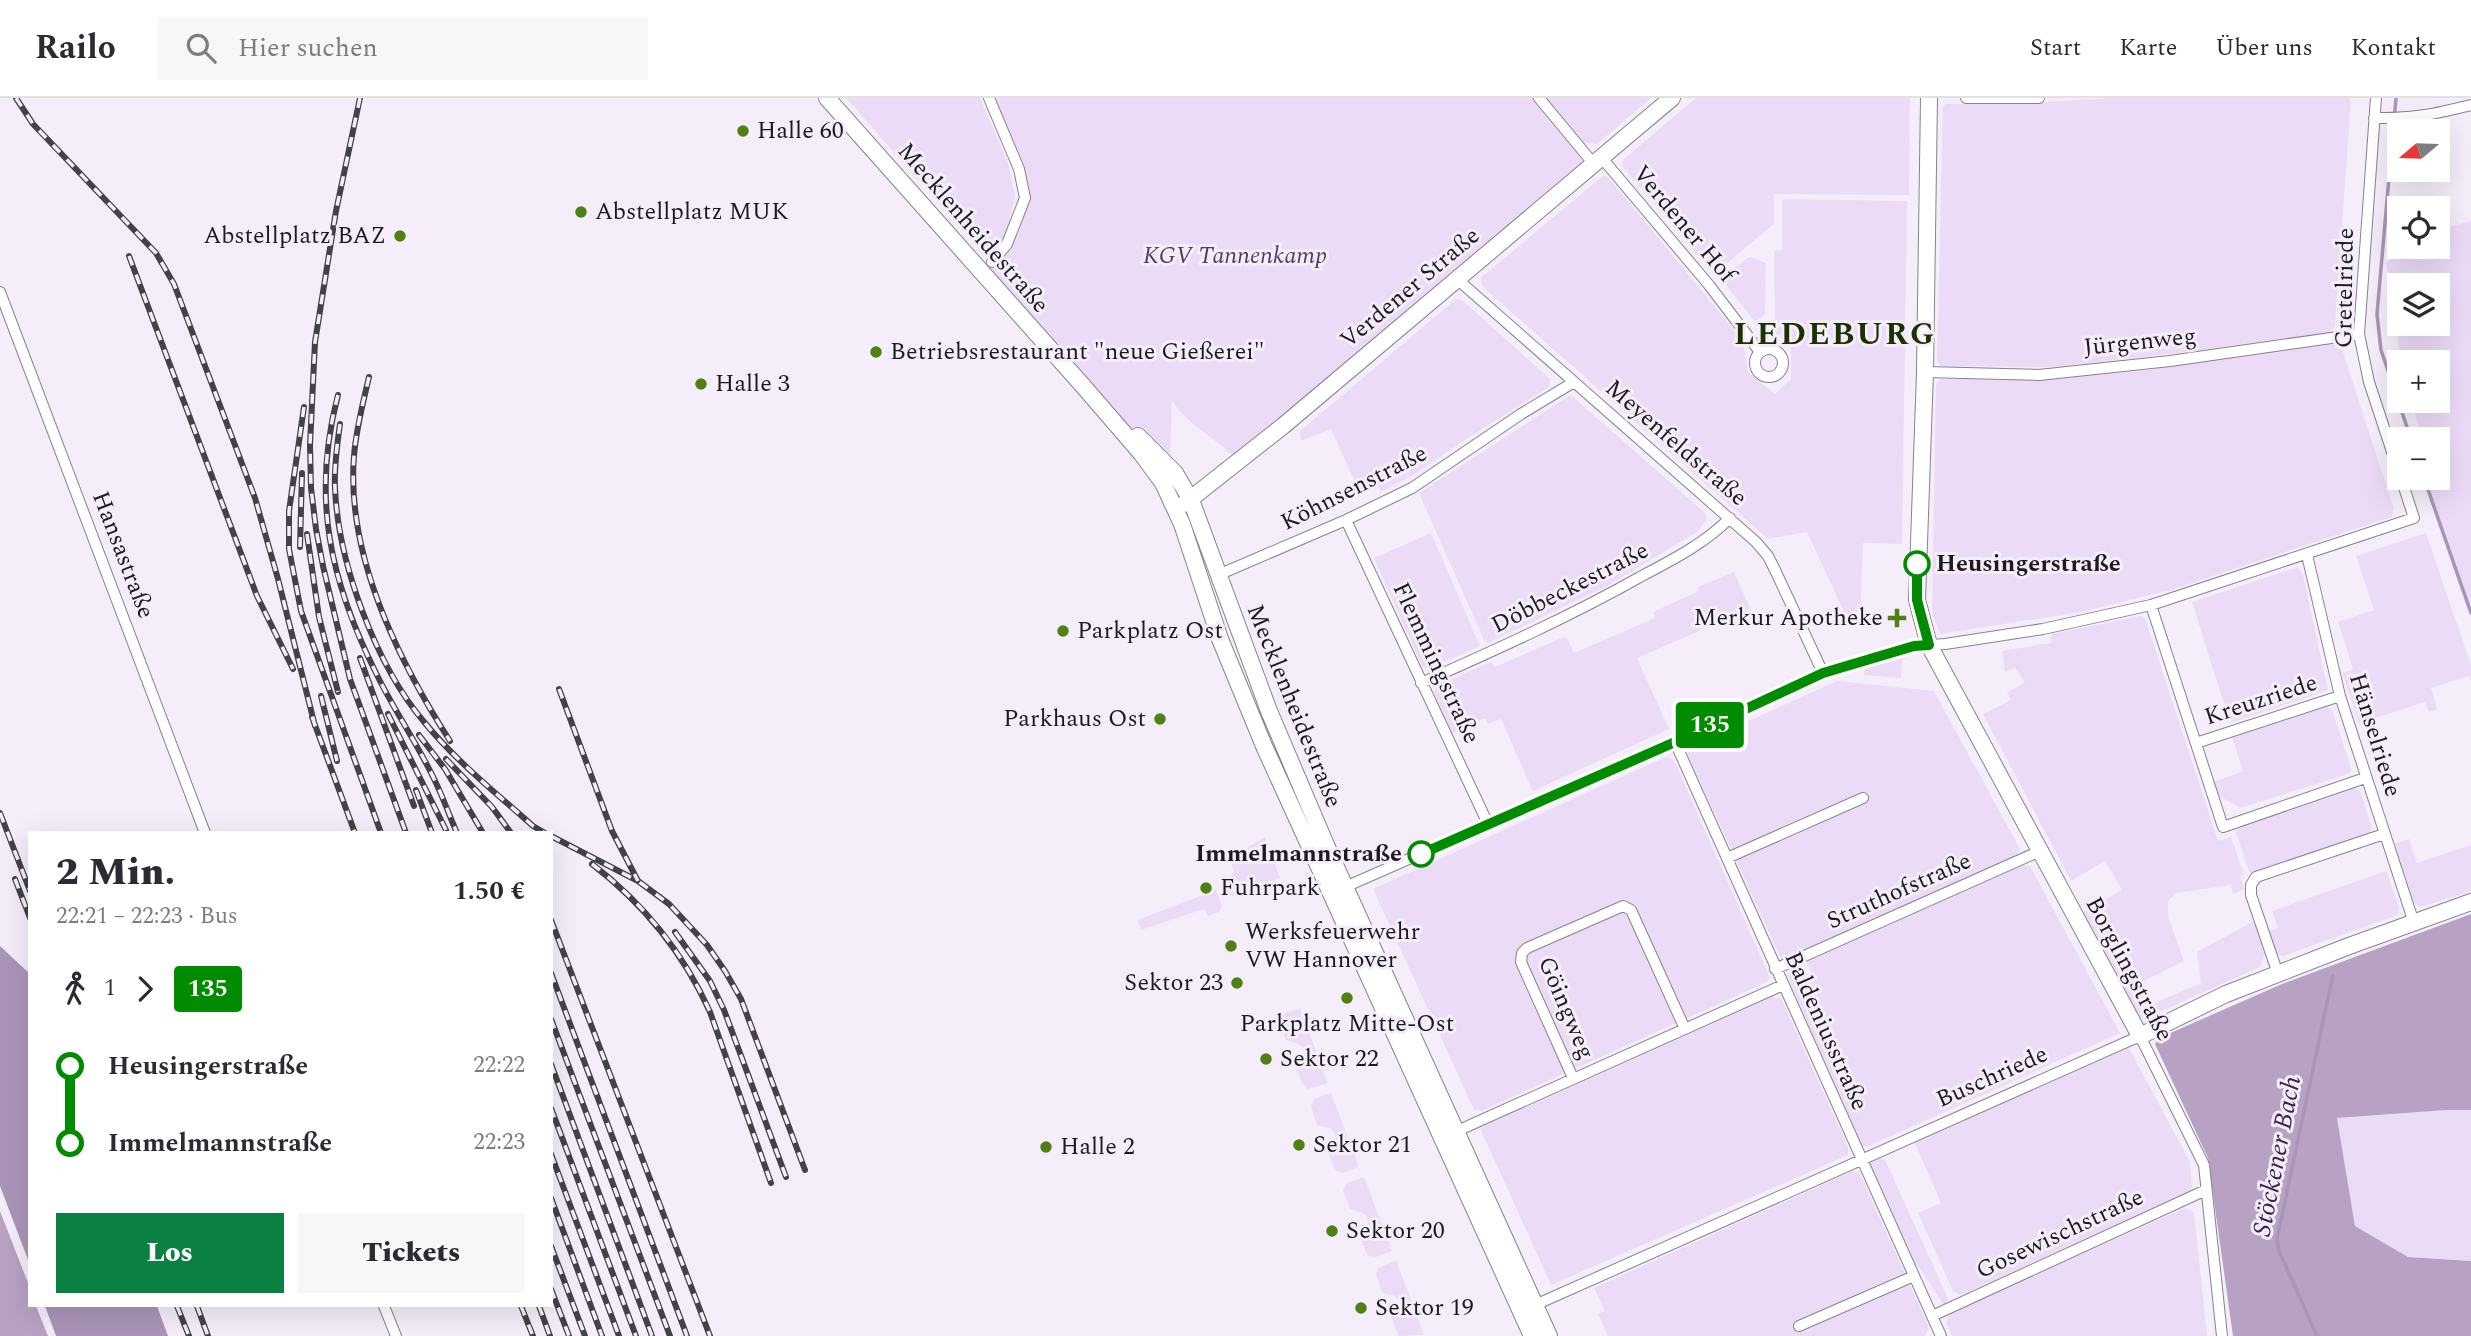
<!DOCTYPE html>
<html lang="de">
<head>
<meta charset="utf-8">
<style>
	body { margin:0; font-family:Spectral,serif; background:#f7f7f7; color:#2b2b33; height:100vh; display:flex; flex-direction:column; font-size:26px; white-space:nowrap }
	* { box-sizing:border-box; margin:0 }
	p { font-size:23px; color:#7c7c81 }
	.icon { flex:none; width:38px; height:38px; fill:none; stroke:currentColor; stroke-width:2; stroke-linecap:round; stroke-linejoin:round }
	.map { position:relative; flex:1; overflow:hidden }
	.details { position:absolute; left:28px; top:733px; width:525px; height:476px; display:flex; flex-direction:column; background:#fff; border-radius:0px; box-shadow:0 7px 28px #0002 }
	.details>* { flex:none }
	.badge { padding:0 14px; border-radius:5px; font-size:24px; line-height:46px }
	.needle { width:46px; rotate:251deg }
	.fabs { position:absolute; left:2387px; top:21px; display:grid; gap:14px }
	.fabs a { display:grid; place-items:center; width:63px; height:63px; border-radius:0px; background:#fff; box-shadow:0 7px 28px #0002; font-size:35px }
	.map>.badge { position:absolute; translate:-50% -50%; box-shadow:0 0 0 4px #fff }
	.legs { display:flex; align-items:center; gap:10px; height:77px; padding:0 28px; font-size:23px }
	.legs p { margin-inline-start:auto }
	.summary { display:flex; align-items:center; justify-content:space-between; height:119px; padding:0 28px }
	h1 { font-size:38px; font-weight:800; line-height:52px }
	.button { display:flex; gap:14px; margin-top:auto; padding:14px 28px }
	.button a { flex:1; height:80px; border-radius:0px; background:#0b8043; color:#fff; font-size:28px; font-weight:800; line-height:80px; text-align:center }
	.button a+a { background:#f7f7f7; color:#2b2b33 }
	ul { padding:0 28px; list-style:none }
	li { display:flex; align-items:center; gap:24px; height:77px; font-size:26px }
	li i { display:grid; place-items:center; width:10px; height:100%; margin:0 9px; background:currentColor }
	li i::after { content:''; width:18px; height:18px; margin:-9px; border:5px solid; border-radius:50%; background:#fff }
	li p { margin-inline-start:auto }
	li:first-child i { background:linear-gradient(#0000 50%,currentColor 0) }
	li:last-child i { background:linear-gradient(currentColor 50%,#0000 0) }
	header { display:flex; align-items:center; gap:42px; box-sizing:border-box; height:98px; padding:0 35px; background:#fff; border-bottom:2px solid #e1e1e2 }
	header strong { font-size:33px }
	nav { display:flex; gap:38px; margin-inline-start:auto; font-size:24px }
	.search { width:490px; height:63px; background:#f7f7f7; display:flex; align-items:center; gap:18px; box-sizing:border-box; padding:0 24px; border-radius:0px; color:#7c7c81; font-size:26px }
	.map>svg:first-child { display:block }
	.green { fill:#ecdbf7; fill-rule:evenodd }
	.forest { fill:#b7a2c4 }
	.water { fill:#aa95b8 }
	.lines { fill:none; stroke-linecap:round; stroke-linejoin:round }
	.stream { stroke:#aa95b8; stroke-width:3.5 }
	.street-casing { stroke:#88828d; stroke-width:12 }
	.secondary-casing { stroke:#88828d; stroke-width:18 }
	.street { stroke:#fff; stroke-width:10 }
	.secondary { stroke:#fff; stroke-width:16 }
	.rail-casing { stroke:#444147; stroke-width:6 }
	.rail { stroke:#f5eefa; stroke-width:3.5; stroke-dasharray:10; stroke-linecap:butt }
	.line-1-casing { stroke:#fff; stroke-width:16 }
	.line-1 { stroke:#008b00; stroke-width:10 }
	.poi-dot { fill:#4e8012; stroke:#f5eefa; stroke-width:2.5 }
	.stop-1-dot { fill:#fff; stroke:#008b00; stroke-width:3.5 }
	.labels { text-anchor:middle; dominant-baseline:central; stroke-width:6; stroke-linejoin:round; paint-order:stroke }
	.poi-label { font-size:24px; fill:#1d1b1f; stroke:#f5eefa; text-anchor:start }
	.street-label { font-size:24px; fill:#1d1b1f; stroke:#f5eefa }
	.park-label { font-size:24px; font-style:italic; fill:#583a69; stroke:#f5eefa }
	.stop-label { font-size:24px; font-weight:bold; fill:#1d1b1f; stroke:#f5eefa; text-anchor:start }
	.water-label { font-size:26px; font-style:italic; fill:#3d204d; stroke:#f5eefa }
	.district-label { font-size:32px; font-weight:bold; letter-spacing:2px; fill:#1a3200; stroke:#f5eefa }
</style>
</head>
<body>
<header>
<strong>Railo</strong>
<div class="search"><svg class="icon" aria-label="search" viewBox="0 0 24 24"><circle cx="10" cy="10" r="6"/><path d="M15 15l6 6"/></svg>Hier suchen</div>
<nav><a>Start</a><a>Karte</a><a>Über uns</a><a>Kontakt</a></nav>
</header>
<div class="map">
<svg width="2471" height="1238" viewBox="0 0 2471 1238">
	<rect width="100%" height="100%" fill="#f5eefa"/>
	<path class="green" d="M846 0H980L1008 65 1015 99 1006 136 987 159Z
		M989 0H1539L1593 65 1238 364C1217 339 1191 331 1172 303L1170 355 1165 362 1084 289 981 174 1000 156 1025 99Z
		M1547 0H1651L1597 46 1584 45Z
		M1696 0H1910L1909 97 1774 96V126L1718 173 1709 171 1622 68 1624 61Z
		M2114 0H2351L2335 228 2329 234 2196 253 2056 269 1940 268 1937 263 1943 8 1946 6H2007Z
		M1603 78 1608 79 1743 243 1748 274 1775 296 1791 281V237L1775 236 1774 153 1782 152V103L1785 101 1907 103 1902 446 1863 445 1860 526 1851 529 1807 434 1768 441 1482 188 1481 180 1483 178Z
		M2471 123V515L2424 380H2438V341H2424L2410 303H2438V264H2401L2394 208 2386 165 2405 149H2438V132ZM2399 187H2438V226H2399Z
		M1751 159 1766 165 1765 216 1755 224 1721 181 1747 160Z
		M1456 201 1462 202 1550 281 1549 289 1460 345 1415 376 1381 394 1378 389 1361 397 1331 331 1301 343 1300 333Z
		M2335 245 2341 248 2394 411 2391 419 2171 492 2081 514 1940 536 1932 515 1936 286 1941 281H2021L2138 273Z
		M1569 298 1573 299 1705 415 1707 421 1697 434 1609 487 1488 545 1484 542 1419 395Z
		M1431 435 1480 548 1429 571 1422 568 1374 460Z
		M2426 435 2471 567V584L2469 578 2431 590 2437 611 2429 614 2425 604 2359 625 2342 575 2353 571 2338 524 2374 512 2356 458Z
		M2298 469 2303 477 2328 592 2230 625 2192 504Z
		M1734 474 1750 511 1637 560 1669 631 1533 693 1501 621 1488 626 1485 620 1452 635 1434 594 1438 587 1491 564 1495 569 1561 540H1567L1574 555 1655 520 1653 514 1699 493 1698 489Z
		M2140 518 2145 520 2218 743 2231 739 2244 776 2240 777 2244 791 2233 796 2231 787 2176 795 2168 803V818L2184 863 2138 886 2150 907 2201 885 2197 854 2254 823 2265 856 2260 869 2148 919H2140L2135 914 2082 815 2122 792 2105 763 2071 783 1983 616 2011 602 2007 594 2025 585 2015 570 2005 574 2002 553 2051 545V536Z
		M1903 560 1901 580 1864 577 1865 570Z
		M1837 583 1934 593 2020 751 2016 757 1781 861 1688 657 1687 651Z
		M2326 608 2332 612 2352 673 2345 677 2240 710 2219 698 2214 684 2243 673 2232 639Z
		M1666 659 1674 662 1770 880 1767 884 1481 1013 1474 1012 1373 791Z
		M2354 689 2360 693 2372 730 2370 735 2250 776 2236 735 2238 728Z
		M1265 739 1280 780 1231 798 1225 784 1234 774 1230 760Z
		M2409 741 2417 765 2471 747V793L2421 809 2414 805 2394 746Z
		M2023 767 2030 768 2120 935 1869 1048H1861L1788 879 1789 874 1804 868 1810 882 1814 881 1807 863Z
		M2386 773 2399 809 2398 817 2283 858 2277 856 2269 833 2278 830 2272 813Z
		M1216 792 1222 808 1219 814 1208 818 1204 811 1141 832 1137 822Z
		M1772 899 1781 900 1848 1049V1057L1551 1187 1480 1030Z
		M1300 910 1328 985 1308 991 1302 985 1296 970C1309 953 1306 946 1286 942L1279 924 1283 916Z
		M2129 950 2190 1064 2192 1093 1961 1197 1953 1193 1918 1115 1941 1105 1915 1045Z
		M1331 995 1359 1069 1343 1075 1336 1073 1328 1055 1336 1043 1335 1036 1330 1030 1317 1027 1311 1008 1315 1000Z
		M2446 1012H2471V1163L2408 1159 2355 1128 2337 1020Z
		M1881 1060 1885 1062 1947 1198 1948 1203 1944 1207 1918 1168 1913 1166 1870 1072V1065Z
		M1853 1073 1860 1076 1929 1229 1925 1238H1608L1598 1216 1605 1213 1594 1190Z
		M1364 1079 1392 1153 1376 1159 1368 1158 1360 1139C1373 1122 1370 1115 1350 1111L1343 1092 1347 1085Z
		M2185 1110 2194 1114 2207 1238H1952L1946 1224 1950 1215Z
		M1396 1162 1424 1237 1399 1238 1392 1222 1400 1210V1203L1395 1198 1382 1195 1376 1176 1378 1170Z"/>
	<path class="forest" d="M2471 816V1012H2446L2337 1020 2355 1128 2408 1159 2471 1163V1238H2233L2208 1060 2155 946 2159 940 2282 886Z
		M0 1113 30 1190V1208H36L48 1238H0Z"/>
	<path class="water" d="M0 848 30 876V1167L0 1088Z
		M45 1208H157L168 1238H56Z"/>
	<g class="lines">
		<path class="stream" d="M2396 0 2377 216 2381 252 2411 341
			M2424 380 2471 515
			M2324 918 2333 878
			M2317 1238 2279 1153 2277 1141 2324 919"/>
		<g class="street-casing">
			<path id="street" d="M989 0 1019 71 1025 100 1007 146 992 164
				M1539 0 1593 65
				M1966 0H2039
				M2376 0 2359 236 2369 284 2399 375
				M2374 20C2412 21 2434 16 2471 7
				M1601 59 1709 187 1760 254
				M1457 181 1756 444 1768 458 1776 474 1823 575
				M0 194 205 735
				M1755 265a14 14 0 1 1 28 0a14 14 0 1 1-28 0Z
				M1925 274 2039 277 2170 263 2359 236
				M1346 422 1488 726
				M2307 457 2340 598 2414 825
				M1218 477 1346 422 1412 390 1521 316 1574 284
				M2151 507 2223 729 2365 680
				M1421 585C1495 552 1569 519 1640 479 1672 462 1704 446 1730 420
				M1675 644 1941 1238
				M2196 645 2340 598
				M1727 760 1863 700
				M1345 789 1675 644 1823 575 1914 548 1945 546 2043 531 2151 507 2414 420 2401 380
				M1775 871 2040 753
				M2278 876 2251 797V787L2256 779 2384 736
				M1573 980 1521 864 1522 855 1527 850 1623 808 1631 812 1685 931
				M1457 1033 1783 887
				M1535 1207 2140 938 2204 1067 2222 1238
				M384 1208 396 1238
				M1932 1218 2206 1092
				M1799 1228 1914 1178"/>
		</g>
		<g class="secondary-casing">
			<path id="secondary" d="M827 0 1084 289 1141 355 1163 385 1182 426 1220 541 1264 648 1532 1238
				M1929 0 1925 274 1917 502 1929 547 2140 938 2226 896 2349 848 2471 804
				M1138 338 1175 375 1191 402 1269 613 1326 747 1549 1238
				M1184 406 1283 328 1672 0"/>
		</g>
		<use href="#street" class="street"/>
		<use href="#secondary" class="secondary"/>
		<g class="rail-casing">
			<path id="rail" d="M16 0 33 26 156 155 174 186 255 400 278 481 315 628
				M360 0 336 113 315 244 310 347 311 390 316 431 323 468 350 581 406 735
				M129 158 257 498 293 571
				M369 279C363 305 356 331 354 358 346 456 398 562 450 643
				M338 297C311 400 330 483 377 577 395 614 419 648 436 685 444 702 450 719 457 735
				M304 309 289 413V451L301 513 381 735
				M340 326C337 347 334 369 335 390 338 465 376 568 425 625 456 663 496 695 533 728L545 735
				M307 436 319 519 338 594
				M300 449 302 375
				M360 560 414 708
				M559 591 612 733 638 783
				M321 598 337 663
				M388 616 446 732
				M312 619 355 735
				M419 637 445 671 483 735
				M446 661 492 709 511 735
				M416 692 432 735
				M0 715 30 793
				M551 738 638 783 669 806 707 847 725 873 741 901 805 1072
				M592 766C644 806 683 854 710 914L771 1085
				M15 781 30 820
				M551 822 710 1238
				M675 834 710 883 724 912 786 1079
				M551 875 687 1238
				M551 921 670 1238
				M551 966 652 1238
				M551 1010 636 1238
				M551 1056 619 1238
				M551 1100 602 1238
				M551 1148 585 1238
				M551 1191 569 1238
				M177 1208 189 1238
				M197 1208 208 1238
				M521 1208 533 1238
				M539 1208 550 1238"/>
		</g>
		<use href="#rail" class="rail"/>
	</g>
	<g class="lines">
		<g class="line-1-casing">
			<path id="line-1" d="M1421 756 1675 644 1823 575 1914 548 1929 547 1917 502V466"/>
		</g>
		<use href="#line-1" class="line-1"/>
	</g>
	<g class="poi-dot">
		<circle cx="743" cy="33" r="7"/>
		<circle cx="581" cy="114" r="7"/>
		<circle cx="400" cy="138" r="7"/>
		<circle cx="876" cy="254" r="7"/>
		<circle cx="701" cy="286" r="7"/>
		<path d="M1893.5 509.5h7v7h7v7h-7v7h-7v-7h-7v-7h7z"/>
		<circle cx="1063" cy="533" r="7"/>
		<circle cx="1160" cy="621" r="7"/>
		<circle cx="1206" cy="790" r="7"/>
		<circle cx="1231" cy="848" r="7"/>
		<circle cx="1237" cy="885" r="7"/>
		<circle cx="1347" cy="900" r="7"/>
		<circle cx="1266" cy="961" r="7"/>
		<circle cx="1299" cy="1047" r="7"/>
		<circle cx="1046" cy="1049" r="7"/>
		<circle cx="1332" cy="1133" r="7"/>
		<circle cx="1361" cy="1210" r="7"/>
	</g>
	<g class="stop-1-dot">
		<circle cx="1917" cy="466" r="12"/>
		<circle cx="1421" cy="756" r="12"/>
	</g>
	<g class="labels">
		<g class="poi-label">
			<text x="757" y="33">Halle 60</text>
			<text x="595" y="114">Abstellplatz MUK</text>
			<text x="386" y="138" text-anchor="end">Abstellplatz BAZ</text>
			<text x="890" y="254">Betriebsrestaurant "neue Gießerei"</text>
			<text x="715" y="286">Halle 3</text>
			<text x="1883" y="520" text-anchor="end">Merkur Apotheke</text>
			<text x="1077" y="533">Parkplatz Ost</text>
			<text x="1146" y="621" text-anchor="end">Parkhaus Ost</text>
			<text x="1220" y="790">Fuhrpark</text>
			<text x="1245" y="834">Werksfeuerwehr<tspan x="1245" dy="28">VW Hannover</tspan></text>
			<text x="1223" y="885" text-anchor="end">Sektor 23</text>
			<text x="1347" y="926" text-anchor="middle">Parkplatz Mitte-Ost</text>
			<text x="1280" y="961">Sektor 22</text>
			<text x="1313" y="1047">Sektor 21</text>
			<text x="1060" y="1049">Halle 2</text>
			<text x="1346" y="1133">Sektor 20</text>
			<text x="1375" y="1210">Sektor 19</text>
		</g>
		<g class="street-label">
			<text transform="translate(1684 126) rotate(50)">Verdener Hof</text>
			<text transform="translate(973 130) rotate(49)">Mecklenheidestraße</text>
			<text transform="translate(1410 190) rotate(-40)">Verdener Straße</text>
			<text transform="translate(2345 190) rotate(-89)">Gretelriede</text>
			<text transform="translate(2140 244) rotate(-6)">Jürgenweg</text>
			<text transform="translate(1676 345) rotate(41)">Meyenfeldstraße</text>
			<text transform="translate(1354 390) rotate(-27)">Köhnsenstraße</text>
			<text transform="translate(123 457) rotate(69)">Hansastraße</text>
			<text transform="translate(1570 490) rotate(-27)">Döbbeckestraße</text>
			<text transform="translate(1436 565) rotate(65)">Flemmingstraße</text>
			<text transform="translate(2261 602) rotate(-18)">Kreuzriede</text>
			<text transform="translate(1294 608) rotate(68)">Mecklenheidestraße</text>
			<text transform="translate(2375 637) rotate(73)">Hänselriede</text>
			<text transform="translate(1899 793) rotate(-24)">Struthofstraße</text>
			<text transform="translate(2129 871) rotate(62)">Borglingstraße</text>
			<text transform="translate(1566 910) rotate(67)">Göingweg</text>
			<text transform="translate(1826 933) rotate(66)">Baldeniusstraße</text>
			<text transform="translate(1992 979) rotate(-24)">Buschriede</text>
			<text transform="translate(2060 1136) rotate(-25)">Gosewischstraße</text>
		</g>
		<g class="park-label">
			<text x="1235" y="158">KGV Tannenkamp</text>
		</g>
		<g class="stop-label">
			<text x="1936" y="466">Heusingerstraße</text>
			<text x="1402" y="756" text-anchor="end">Immelmannstraße</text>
		</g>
		<g class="water-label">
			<text transform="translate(2277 1058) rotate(-79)">Stöckener Bach</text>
		</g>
		<g class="district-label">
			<text x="1835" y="236">LEDEBURG</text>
		</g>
	</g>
</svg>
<div class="fabs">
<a><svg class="needle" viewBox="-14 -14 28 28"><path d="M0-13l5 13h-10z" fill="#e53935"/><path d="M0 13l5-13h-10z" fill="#7c7c81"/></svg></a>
<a><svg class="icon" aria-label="locate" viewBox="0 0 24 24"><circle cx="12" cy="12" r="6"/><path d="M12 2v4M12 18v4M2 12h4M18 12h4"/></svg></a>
<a><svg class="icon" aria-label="layers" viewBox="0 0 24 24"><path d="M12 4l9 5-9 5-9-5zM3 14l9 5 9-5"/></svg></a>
<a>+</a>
<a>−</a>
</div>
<b class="badge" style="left:1710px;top:627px;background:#008b00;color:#fff">135</b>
<section class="details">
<div class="summary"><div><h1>2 Min.</h1><p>22:21 – 22:23 · Bus</p></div><b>1.50 €</b></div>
<div class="legs"><svg class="icon" aria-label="walk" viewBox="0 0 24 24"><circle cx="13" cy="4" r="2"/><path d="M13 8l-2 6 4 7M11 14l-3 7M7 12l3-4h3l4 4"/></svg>1<svg class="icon" aria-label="forward" viewBox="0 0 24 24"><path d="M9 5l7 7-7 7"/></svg><b class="badge" style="background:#008b00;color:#fff">135</b></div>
<ul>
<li><i style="color:#008b00"></i><b>Heusingerstraße</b><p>22:22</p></li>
<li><i style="color:#008b00"></i><b>Immelmannstraße</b><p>22:23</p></li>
</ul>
<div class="button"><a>Los</a><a>Tickets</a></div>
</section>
</div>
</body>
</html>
